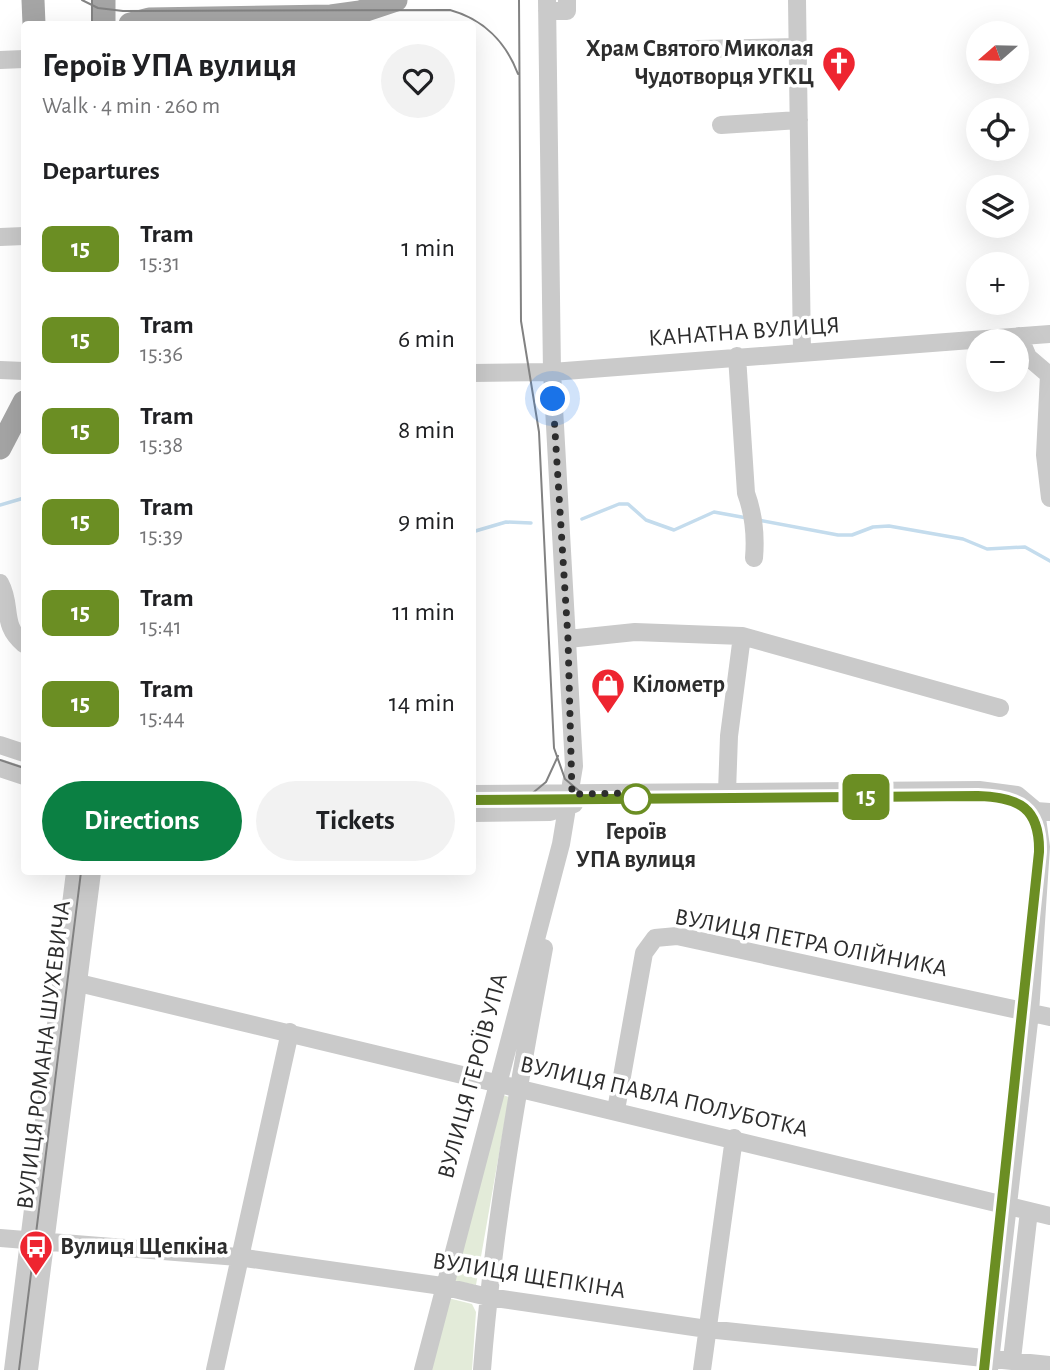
<!DOCTYPE html>
<html lang="en">
<head>
<meta charset="utf-8">
<style>
	body { margin:0; font-family:"Alegreya Sans",sans-serif; background:#f2f2f2; color:#202124; height:100vh; display:flex; flex-direction:column; font-size:26px; white-space:nowrap }
	* { box-sizing:border-box; margin:0 }
	p { font-size:23px; color:#757577 }
	.icon { flex:none; width:38px; height:38px; fill:none; stroke:currentColor; stroke-width:2; stroke-linecap:round; stroke-linejoin:round }
	.map { position:relative; flex:1; overflow:hidden }
	.panel { position:absolute; left:21px; top:21px; width:455px; height:854px; display:flex; flex-direction:column; background:#fff; border-radius:7px; box-shadow:0 7px 28px #0002 }
	.panel>* { flex:none }
	.badge { padding:0 14px; border-radius:10px; font-size:24px; line-height:46px }
	.needle { width:46px; rotate:250deg }
	.fabs { position:absolute; left:966px; top:21px; display:grid; gap:14px }
	.fabs a { display:grid; place-items:center; width:63px; height:63px; border-radius:50%; background:#fff; box-shadow:0 7px 28px #0002; font-size:35px }
	.you { position:absolute; width:35px; height:35px; margin:-18px; border:5px solid #fff; border-radius:50%; background:#1a73e8; box-shadow:0 0 0 10px #1a73e833 }
	.map>.badge { position:absolute; translate:-50% -50%; box-shadow:0 0 0 4px #fff }
	h2 { padding:0 21px; font-size:26px; line-height:63px }
	.round { display:grid; place-items:center; flex:none; width:74px; height:74px; border-radius:37px; background:#f2f2f2 }
	.overview { display:flex; align-items:center; justify-content:space-between; height:119px; padding:0 21px }
	h1 { font-size:33px; font-weight:600; line-height:52px }
	.button { display:flex; gap:14px; margin-top:auto; padding:14px 21px }
	.button a { flex:1; height:80px; border-radius:42px; background:#0b8043; color:#fff; font-size:28px; font-weight:600; line-height:80px; text-align:center }
	.button a+a { background:#f2f2f2; color:#202124 }
	ul { padding:0; list-style:none }
	li { display:flex; align-items:center; gap:21px; height:91px; padding:0 21px }
	li div { flex:1 }
	li b { display:block; font-size:26px }
	li em { font-style:normal }
	li .badge { min-width:77px; font-weight:700; text-align:center }
	.map>svg:first-child { display:block }
	.green { fill:#e3ebd9 }
	.lines { fill:none; stroke-linecap:round; stroke-linejoin:round }
	.stream { stroke:#c4dced; stroke-width:3.5 }
	.minor { stroke:#cacaca; stroke-width:18 }
	.major { stroke:#a5a5a5; stroke-width:23 }
	.tram { stroke:#828282; stroke-width:2 }
	.line-casing { stroke:#fff; stroke-width:16 }
	.line { stroke:#6b8e23; stroke-width:10 }
	.walk { stroke:#2d2d2d; stroke-width:7; stroke-dasharray:0 12.6 }
	.stop-dot { fill:#fff; stroke:#6b8e23; stroke-width:3.5 }
	.labels { text-anchor:middle; dominant-baseline:central; stroke-width:7; stroke-linejoin:round; paint-order:stroke }
	.poi-label { font-size:24px; font-weight:bold; fill:#2d2d2d; stroke:#fff; text-anchor:start }
	.street-label { font-size:24px; fill:#2d2d2d; stroke:#fff }
	.stop-label { font-size:24px; font-weight:bold; fill:#2d2d2d; stroke:#fff }
</style>
</head>
<body>
<div class="map">
<svg width="1050" height="1370" viewBox="0 0 1050 1370">
	<rect width="100%" height="100%" fill="#fff"/>
	<path class="green" d="M500 1094 509 1097 476 1285 452 1280Z
		M448 1298 472 1304 476 1312 472 1370H428Z"/>
	<g class="lines">
		<path class="stream" d="M0 505 24 498
			M582 519 619 504H628L646 520 674 530 714 512 747 518
			M758 520 838 535H852L873 527 889 526 963 539 987 549 1025 547 1050 561
			M472 532 506 522 531 523"/>
		<path class="minor" d="M797 0 802 353
			M547 11H567V0
			M698 49 797 47
			M0 60 24 59
			M721 125 799 120
			M0 237 24 236
			M1019 336 1028 357 1049 375 1045 455 1050 498
			M737 356 746 493C754 515 756 535 754 558
			M0 370 24 371
			M472 373 552 372 1050 334
			M0 583C13 607 0 624 24 644
			M568 639 635 632 742 636 1000 708
			M0 745 24 753
			M0 768 24 776
			M727 792 729 736 742 636
			M472 794 979 790 1017 795 1036 811 1050 812
			M472 813 550 812 574 804
			M62 979 1050 1216
			M616 1110 644 953 655 938 677 936 1050 1017
			M0 1238 238 1257 442 1286 488 1297 707 1329 1050 1365
			M1012 1359 1029 1211
			M13 1370 75 872
			M29 1370 92 872
			M215 1370 290 1032
			M423 1370 561 844 574 766 552 372 547 0
			M482 1370C493 1228 518 1088 544 948
			M702 1370 734 1138
			M989 1370 1030 1013 1041 847 1036 811"/>
		<path class="major" d="M33 0 34 24
			M104 0V24
			M130 24 149 19 331 16 360 12 396 0
			M0 448 24 402"/>
		<path class="tram" d="M82 0 98 8 123 11 450 10C483 19 506 42 518 74
			M92 0V24
			M519 0 521 321 539 432 554 748 565 779 591 801
			M0 760 24 768
			M472 800 978 796C1019 797 1040 808 1039 852L984 1370
			M523 801 546 782 558 756
			M19 1370 81 872"/>
	</g>
	<g class="lines">
		<g class="line-casing">
			<path id="line" d="M472 800 978 796C1019 797 1040 808 1039 852L984 1370"/>
		</g>
		<use href="#line" class="line"/>
		<path class="walk" d="M553 399 568 639 572 794 634 793 636 799"/>
	</g>
	<defs>
		<g id="church-pin" transform="scale(1.75)"><path d="M0 17L-7.5 6A9.5 9.5 0 1 1 7.5 6Z" fill="#ee2530" stroke="#fff"/><path d="M-1.2-6h2.4v3.5h3.3v2.4h-3.3V6h-2.4V-.1h-3.3v-2.4h3.3Z" fill="#fff"/></g>
		<g id="shop-pin" transform="scale(1.75)"><path d="M0 17L-7.5 6A9.5 9.5 0 1 1 7.5 6Z" fill="#ee2530" stroke="#fff"/><path d="M-5-2.5h2.3a2.7 3.5 0 0 1 5.4 0H5L5.5 6h-11ZM-1.5-2.5h3a1.5 2.3 0 0 0-3 0Z" fill="#fff"/></g>
		<g id="bus-pin" transform="scale(1.75)"><path d="M0 17L-7.5 6A9.5 9.5 0 1 1 7.5 6Z" fill="#ee2530" stroke="#fff"/><path d="M-5-6H5V4H4V6H2V4H-2V6H-4V4H-5ZM-3.5-4V0h7V-4ZM-3.5 1.2v1.5H-2V1.2ZM2 1.2v1.5H3.5V1.2Z" fill="#fff"/></g>
	</defs>
	<g fill-rule="evenodd">
		<use href="#church-pin" x="839" y="63"/>
		<use href="#shop-pin" x="608" y="685"/>
		<use href="#bus-pin" x="36" y="1247"/>
	</g>
	<circle class="stop-dot" cx="636" cy="799" r="14"/>
	<g class="labels">
		<g class="poi-label">
			<text x="814" y="49" text-anchor="end">Храм Святого Миколая<tspan x="814" dy="28">Чудотворця УГКЦ</tspan></text>
			<text x="632" y="685">Кілометр</text>
			<text x="60" y="1247">Вулиця Щепкіна</text>
		</g>
		<g class="street-label">
			<text transform="translate(744 332) rotate(-4)">КАНАТНА ВУЛИЦЯ</text>
			<text transform="translate(811 943) rotate(11)">ВУЛИЦЯ ПЕТРА ОЛІЙНИКА</text>
			<text transform="translate(44 1055) rotate(-83)">ВУЛИЦЯ РОМАНА ШУХЕВИЧА</text>
			<text transform="translate(473 1076) rotate(-75)">ВУЛИЦЯ ГЕРОЇВ УПА</text>
			<text transform="translate(664 1097) rotate(13)">ВУЛИЦЯ ПАВЛА ПОЛУБОТКА</text>
			<text transform="translate(529 1276) rotate(9)">ВУЛИЦЯ ЩЕПКІНА</text>
		</g>
		<g class="stop-label">
			<text x="636" y="832">Героїв<tspan x="636" dy="28">УПА вулиця</tspan></text>
		</g>
	</g>
</svg>
<div class="fabs">
<a><svg class="needle" viewBox="-14 -14 28 28"><path d="M0-13l5 13h-10z" fill="#e53935"/><path d="M0 13l5-13h-10z" fill="#757577"/></svg></a>
<a><svg class="icon" aria-label="locate" viewBox="0 0 24 24"><circle cx="12" cy="12" r="6"/><path d="M12 2v4M12 18v4M2 12h4M18 12h4"/></svg></a>
<a><svg class="icon" aria-label="layers" viewBox="0 0 24 24"><path d="M12 4l9 5-9 5-9-5zM3 14l9 5 9-5"/></svg></a>
<a>+</a>
<a>−</a>
</div>
<div class="you" style="left:553px;top:399px"></div>
<b class="badge" style="left:866px;top:797px;background:#6b8e23;color:#fff">15</b>
<section class="panel">
<div class="overview"><div><h1>Героїв УПА вулиця</h1><p>Walk · 4 min · 260 m</p></div><a class="round"><svg class="icon" aria-label="heart" viewBox="0 0 24 24"><path d="M12 20l-8-8c-3-5 5-10 8-4 3-6 11-1 8 4z"/></svg></a></div>
<h2>Departures</h2>
<ul>
<li><span class="badge" style="background:#6b8e23;color:#fff">15</span><div><b>Tram</b><p>15:31</p></div><em>1 min</em></li>
<li><span class="badge" style="background:#6b8e23;color:#fff">15</span><div><b>Tram</b><p>15:36</p></div><em>6 min</em></li>
<li><span class="badge" style="background:#6b8e23;color:#fff">15</span><div><b>Tram</b><p>15:38</p></div><em>8 min</em></li>
<li><span class="badge" style="background:#6b8e23;color:#fff">15</span><div><b>Tram</b><p>15:39</p></div><em>9 min</em></li>
<li><span class="badge" style="background:#6b8e23;color:#fff">15</span><div><b>Tram</b><p>15:41</p></div><em>11 min</em></li>
<li><span class="badge" style="background:#6b8e23;color:#fff">15</span><div><b>Tram</b><p>15:44</p></div><em>14 min</em></li>
</ul>
<div class="button"><a>Directions</a><a>Tickets</a></div>
</section>
</div>
</body>
</html>
